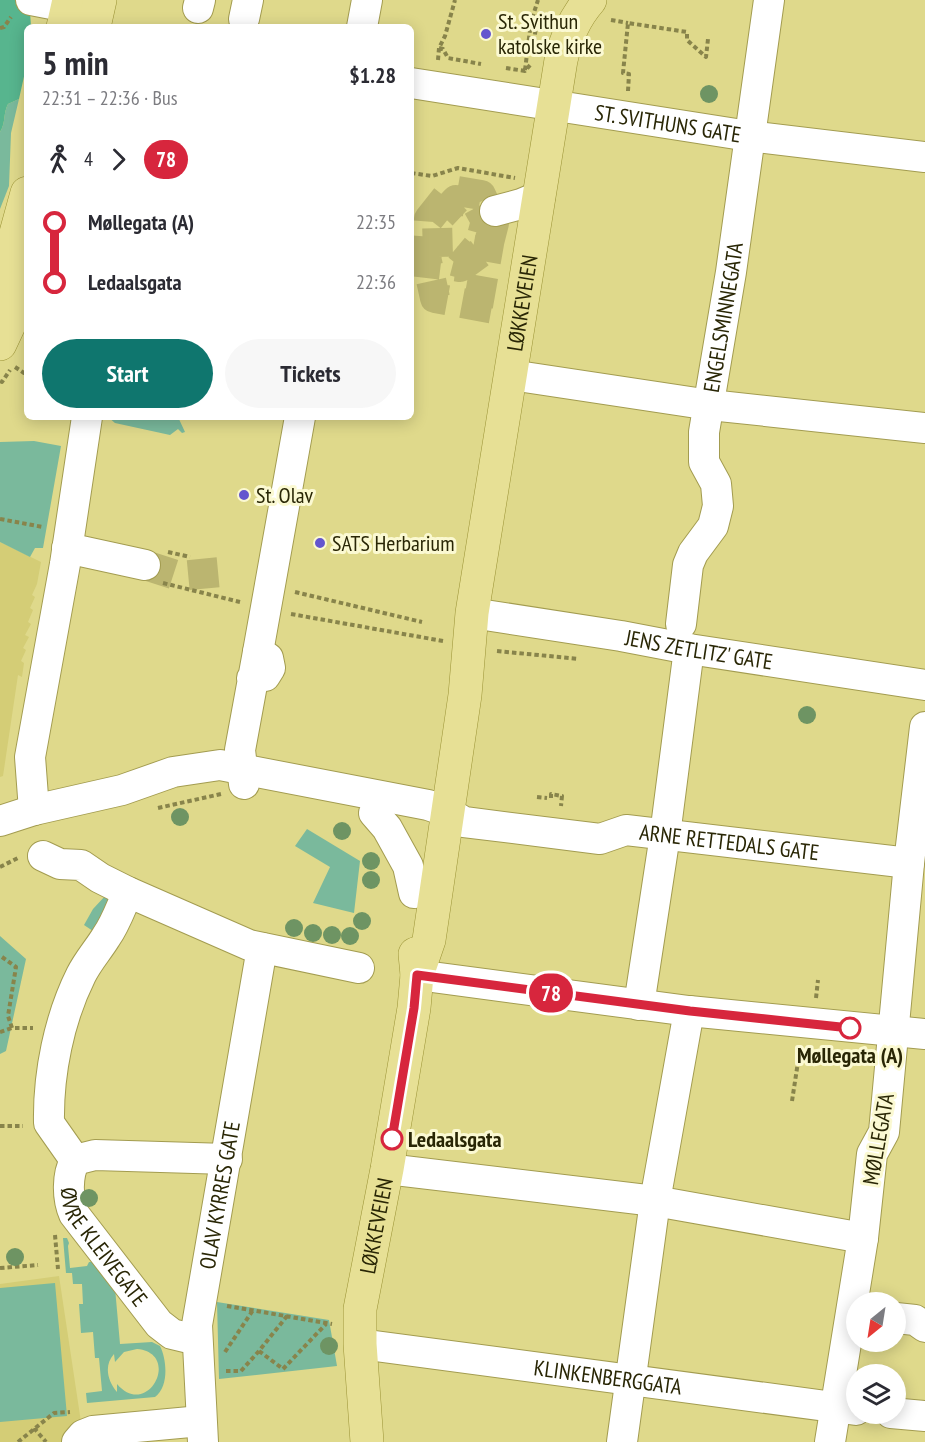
<!DOCTYPE html>
<html lang="en">
<head>
<meta charset="utf-8">
<style>
	body { margin:0; font-family:"PT Sans Narrow",sans-serif; background:#f7f7f7; color:#2b2b33; height:100vh; display:flex; flex-direction:column; font-size:22px; white-space:nowrap }
	* { box-sizing:border-box; margin:0 }
	p { font-size:20px; color:#7c7c81 }
	.icon { flex:none; width:33px; height:33px; fill:none; stroke:currentColor; stroke-width:2; stroke-linecap:round; stroke-linejoin:round }
	.map { position:relative; flex:1; overflow:hidden }
	.panel { position:absolute; left:24px; top:24px; width:390px; height:396px; display:flex; flex-direction:column; background:#fff; border-radius:9px; box-shadow:0 3px 15px #0003 }
	.panel>* { flex:none }
	.badge { padding:0 12px; border-radius:20px; font-size:21px; line-height:39px }
	.needle { width:39px; rotate:210deg }
	.tools { position:absolute; left:846px; top:1292px; display:grid; gap:12px }
	.tools a { display:grid; place-items:center; width:60px; height:60px; border-radius:50%; background:#fff; box-shadow:0 3px 15px #0003; font-size:30px }
	.map>.badge { position:absolute; translate:-50% -50%; box-shadow:0 0 0 3px #fff }
	.legs { display:flex; align-items:center; gap:9px; height:66px; padding:0 18px; font-size:20px }
	.legs p { margin-inline-start:auto }
	.summary { display:flex; align-items:center; justify-content:space-between; height:102px; padding:0 18px }
	h1 { font-size:33px; font-weight:700; line-height:45px }
	.action { display:flex; gap:12px; margin-top:auto; padding:12px 18px }
	.action a { flex:1; height:69px; border-radius:36px; background:#0f766e; color:#fff; font-size:24px; font-weight:700; line-height:69px; text-align:center }
	.action a+a { background:#f7f7f7; color:#2b2b33 }
	ul { padding:0 18px; list-style:none }
	li { display:flex; align-items:center; gap:21px; height:60px; font-size:22px }
	li i { display:grid; place-items:center; width:9px; height:100%; margin:0 8px; background:currentColor }
	li i::after { content:''; width:15px; height:15px; margin:-8px; border:4px solid; border-radius:50%; background:#fff }
	li p { margin-inline-start:auto }
	li:first-child i { background:linear-gradient(#0000 50%,currentColor 0) }
	li:last-child i { background:linear-gradient(currentColor 50%,#0000 0) }
	.map>svg:first-child { display:block }
	.built { fill:#d4cd76 }
	.green { fill:#7ab99c; fill-rule:evenodd }
	.forest { fill:#57b58e }
	.lines { fill:none; stroke-linecap:round; stroke-linejoin:round }
	.minor-tunnel { stroke:#bbb570; stroke-width:30; stroke-dasharray:30 15; stroke-linecap:butt }
	.minor-casing { stroke:#a39c50; stroke-width:32 }
	.major-casing { stroke:#9a9235; stroke-width:34 }
	.path { stroke:#88844b; stroke-width:4; stroke-dasharray:4.5 3; stroke-linecap:butt }
	.minor { stroke:#fff; stroke-width:30 }
	.major { stroke:#e7e095; stroke-width:33 }
	.tree { fill:#6e9463 }
	.line-1-casing { stroke:#fff; stroke-width:14 }
	.line-1 { stroke:#d7263d; stroke-width:9 }
	.poi-dot { fill:#6455ce; stroke:#fbf9d2; stroke-width:2 }
	.stop-1-dot { fill:#fff; stroke:#d7263d; stroke-width:3 }
	.labels { text-anchor:middle; dominant-baseline:central; stroke-width:6; stroke-linejoin:round; paint-order:stroke }
	.poi-label { font-size:22px; fill:#292605; stroke:#fbf9d2; text-anchor:start }
	.street-label { font-size:22px; fill:#292605; stroke:#fbf9d2 }
	.stop-label { font-size:22px; font-weight:bold; fill:#292605; stroke:#fbf9d2 }
</style>
</head>
<body>
<div class="map">
<svg width="925" height="1442" viewBox="0 0 925 1442">
	<rect width="100%" height="100%" fill="#dfd98b"/>
	<path class="built" d="M0 542 41 562 37 584 32 595 35 597 30 608 33 610 28 622 31 624 25 635 29 637 23 648 26 650 21 661 24 663 22 677 18 675 3 776 0 777Z
		M59 1276 84 1442H0V1284Z"/>
	<path class="green" d="M19 99 11 133 9 186 0 209V132C6 123 3 113 8 104Z
		M108 417H178L185 432 182 433 178 429 170 435 115 423Z
		M34 441 61 446 43 548H35L30 557 0 542V442Z
		M307 829 360 861 354 913 313 903 330 867 295 846Z
		M106 895 111 897 99 935 84 925 93 909Z
		M0 936 26 959 6 1051 0 1054Z
		M63 1238H67L69 1243 68 1246 70 1268 87 1266 89 1262H94L115 1288 120 1344 152 1342 160 1346C167 1360 169 1387 155 1397L87 1403 86 1393 102 1391 99 1358H95L93 1332 81 1333 79 1304H83L82 1284H73L72 1273H66ZM137 1349C182 1353 148 1420 117 1384V1392C107 1380 104 1365 114 1354L115 1362 124 1352Z
		M55 1283 67 1416 0 1422V1288Z
		M217 1302 329 1320 337 1366 219 1379Z"/>
	<path class="forest" d="M0 0H19L30 11 31 27H27V63L19 99 8 104C3 113 6 123 0 132Z"/>
	<g class="lines">
		<path class="minor-tunnel" d="M411 261 460 267 480 243 486 221 476 203 456 200 437 220 438 257 465 264 488 247 494 223 481 195 452 190 429 219 426 257 435 298 521 314
			M478 306 490 238
			M145 565 179 576 231 571"/>
		<g class="minor-casing">
			<g id="minor">
				<path d="M31 0 67 7 91 4"/>
				<path d="M198 8 200 0"/>
				<path d="M244 19 248 0"/>
				<path d="M362 27 367 0"/>
				<path id="s1" d="M411 83 749 136 925 157"/>
				<path d="M495 211 521 204 540 196"/>
				<path d="M511 375 710 405 925 428"/>
				<path d="M67 548 145 565"/>
				<path id="s2" d="M472 613 621 636 689 649 925 685"/>
				<path id="s3" d="M681 624 688 565 693 553 713 526 718 506 716 484 704 462V432L731 272 769 0"/>
				<path d="M258 652 300 417"/>
				<path d="M244 784 240 750 258 652 268 658 270 668 265 676 252 678"/>
				<path d="M34 810 30 757 65 564 87 417"/>
				<path d="M374 813 387 828 408 866 414 893"/>
				<path id="s4" d="M0 821 34 810 122 790 173 772 220 765 428 805 448 812 464 822 600 839 626 830 909 863"/>
				<path d="M43 856 60 864 81 865 100 878 128 892 249 945 359 968"/>
				<path id="s5" d="M128 892C121 907 116 923 106 937 98 950 88 961 81 975 59 1019 48 1074 49 1123L75 1160C67 1175 67 1198 74 1214L159 1324 172 1334 197 1340"/>
				<path d="M417 975 689 1011 925 1034"/>
				<path d="M639 1005 665 835 689 649"/>
				<path d="M75 1160 95 1155 227 1159"/>
				<path d="M387 1169 655 1201 863 1238"/>
				<path d="M896 1318 915 1320 925 1327"/>
				<path id="s6" d="M360 1344 856 1410"/>
				<path d="M891 1413 925 1416"/>
				<path d="M77 1442 83 1435 93 1431 201 1421"/>
				<path id="s7" d="M203 1442 197 1325 262 948"/>
				<path d="M622 1442 655 1201 689 1011"/>
				<path d="M830 1442 863 1238 872 1154 884 1132 909 863 925 727"/>
			</g>
		</g>
		<g class="major-casing">
			<g id="major">
				<path d="M63 27 69 0"/>
				<path d="M94 27 100 0"/>
				<path d="M0 291 27 193"/>
				<path d="M0 344 15 312 27 276"/>
				<path id="s8" d="M417 975 429 940 465 695 472 613 561 60C566 38 575 17 590 0"/>
				<path id="s9" d="M367 1442 360 1344V1309L387 1169 414 1008 417 975 415 954"/>
			</g>
		</g>
		<path class="path" d="M611 20 628 23
			M0 28 4 27 11 17
			M534 42 537 19
			M439 48 443 49 448 58 481 64
			M438 60 439 48 445 36 455 0
			M506 68 525 71 531 64
			M525 70 531 22 538 0
			M628 91 629 74 623 73 628 23 687 32V40L706 57 708 39
			M411 173 432 176 458 168 515 178
			M15 367 24 373 27 368
			M0 381 2 382 10 370
			M0 519 43 527
			M168 552 190 557
			M163 583 240 602
			M295 592 422 622
			M291 614 443 641
			M497 651 579 659
			M537 797 547 798
			M551 798V794L562 796 561 806
			M158 808 221 794
			M0 867 18 858
			M2 957 16 967 8 1016 12 1028H33
			M816 998 818 980
			M0 1032 12 1028
			M792 1101 800 1049
			M0 1126H23
			M55 1235 58 1269
			M0 1268 38 1265
			M227 1306 332 1324
			M259 1351 283 1369 326 1324
			M225 1352 253 1310
			M226 1371H241L259 1351 287 1316
			M34 1428 46 1442
			M18 1442 54 1413 70 1412"/>
		<use href="#minor" class="minor"/>
		<use href="#major" class="major"/>
	</g>
	<g class="tree">
		<circle cx="709" cy="94" r="9"/>
		<circle cx="807" cy="715" r="9"/>
		<circle cx="180" cy="817" r="9"/>
		<circle cx="342" cy="831" r="9"/>
		<circle cx="371" cy="861" r="9"/>
		<circle cx="371" cy="880" r="9"/>
		<circle cx="362" cy="921" r="9"/>
		<circle cx="294" cy="928" r="9"/>
		<circle cx="313" cy="933" r="9"/>
		<circle cx="332" cy="935" r="9"/>
		<circle cx="350" cy="936" r="9"/>
		<circle cx="89" cy="1198" r="9"/>
		<circle cx="15" cy="1257" r="9"/>
		<circle cx="329" cy="1346" r="9"/>
	</g>
	<g class="lines">
		<g class="line-1-casing">
			<path id="line-1" d="M392 1139 414 1008 417 975 690 1011 850 1028"/>
		</g>
		<use href="#line-1" class="line-1"/>
	</g>
	<g class="poi-dot">
		<circle cx="486" cy="34" r="6"/>
		<circle cx="244" cy="495" r="6"/>
		<circle cx="320" cy="543" r="6"/>
	</g>
	<g class="stop-1-dot">
		<circle cx="850" cy="1028" r="10"/>
		<circle cx="392" cy="1139" r="10"/>
	</g>
	<g class="labels">
		<g class="poi-label">
			<text x="498" y="21">St. Svithun<tspan x="498" dy="25">katolske kirke</tspan></text>
			<text x="256" y="495">St. Olav</text>
			<text x="332" y="543">SATS Herbarium</text>
		</g>
		<g class="street-label">
			<text stroke="none"><textPath href="#s1" startOffset="260">ST. SVITHUNS GATE</textPath></text>
			<text stroke="none"><textPath href="#s8" startOffset="681">LØKKEVEIEN</textPath></text>
			<text stroke="none"><textPath href="#s3" startOffset="320">ENGELSMINNEGATA</textPath></text>
			<text stroke="none"><textPath href="#s2" startOffset="230">JENS ZETLITZ' GATE</textPath></text>
			<text stroke="none"><textPath href="#s4" startOffset="748">ARNE RETTEDALS GATE</textPath></text>
			<text transform="translate(878 1139) rotate(-80)">MØLLEGATA</text>
			<text stroke="none"><textPath href="#s7" startOffset="249">OLAV KYRRES GATE</textPath></text>
			<text stroke="none"><textPath href="#s9" startOffset="218">LØKKEVEIEN</textPath></text>
			<text stroke="none"><textPath href="#s5" startOffset="392">ØVRE KLEIVEGATE</textPath></text>
			<text stroke="none"><textPath href="#s6" startOffset="250">KLINKENBERGGATA</textPath></text>
		</g>
		<g class="stop-label">
			<text x="850" y="1055">Møllegata (A)</text>
			<text x="408" y="1139" text-anchor="start">Ledaalsgata</text>
		</g>
	</g>
</svg>
<div class="tools">
<a><svg class="needle" viewBox="-14 -14 28 28"><path d="M0-13l5 13h-10z" fill="#e53935"/><path d="M0 13l5-13h-10z" fill="#7c7c81"/></svg></a>
<a><svg class="icon" aria-label="layers" viewBox="0 0 24 24"><path d="M12 4l9 5-9 5-9-5zM3 14l9 5 9-5"/></svg></a>
</div>
<b class="badge" style="left:551px;top:993px;background:#d7263d;color:#fff">78</b>
<section class="panel">
<div class="summary"><div><h1>5 min</h1><p>22:31 – 22:36 · Bus</p></div><b>$1.28</b></div>
<div class="legs"><svg class="icon" aria-label="walk" viewBox="0 0 24 24"><circle cx="13" cy="4" r="2"/><path d="M13 8l-2 6 4 7M11 14l-3 7M7 12l3-4h3l4 4"/></svg>4<svg class="icon" aria-label="forward" viewBox="0 0 24 24"><path d="M9 5l7 7-7 7"/></svg><b class="badge" style="background:#d7263d;color:#fff">78</b></div>
<ul>
<li><i style="color:#d7263d"></i><b>Møllegata (A)</b><p>22:35</p></li>
<li><i style="color:#d7263d"></i><b>Ledaalsgata</b><p>22:36</p></li>
</ul>
<div class="action"><a>Start</a><a>Tickets</a></div>
</section>
</div>
</body>
</html>
